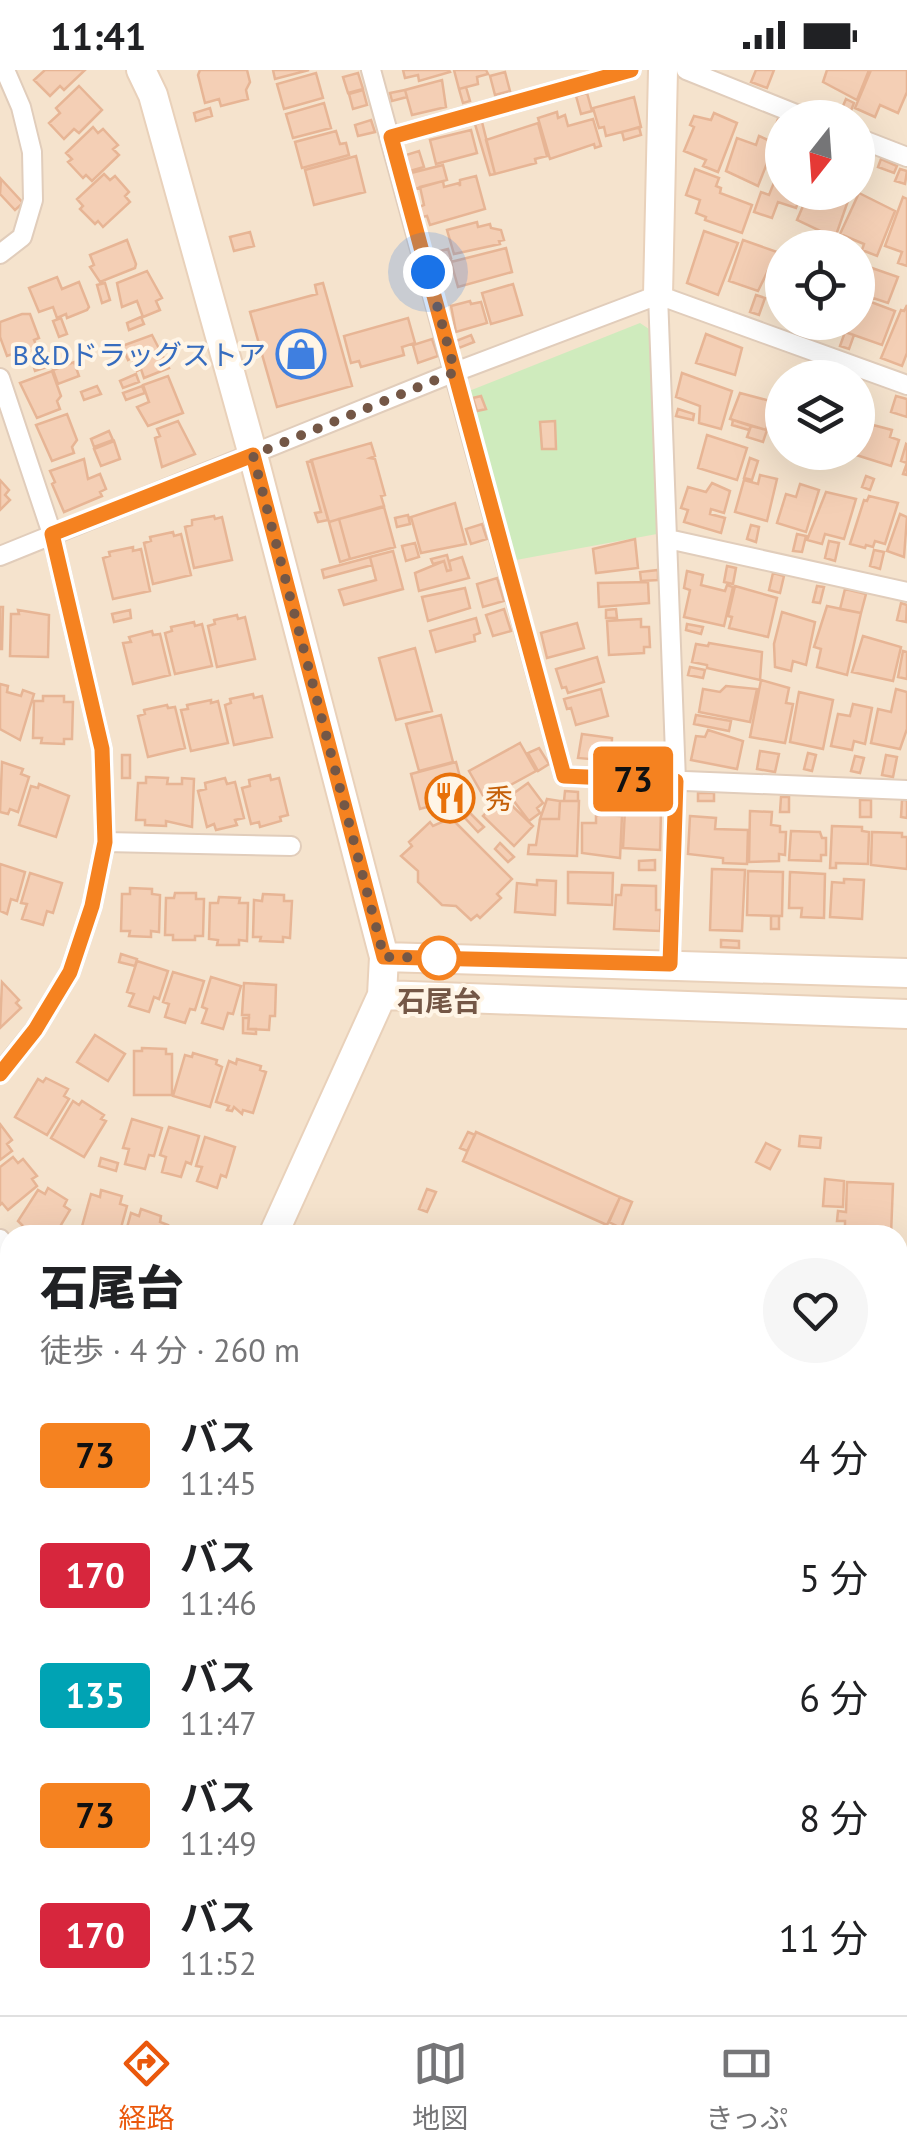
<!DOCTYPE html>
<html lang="ja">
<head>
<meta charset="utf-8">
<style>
	body { margin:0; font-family:"PT Sans","Noto Sans JP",sans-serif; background:#f6f6f6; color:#202124; height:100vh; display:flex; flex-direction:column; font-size:38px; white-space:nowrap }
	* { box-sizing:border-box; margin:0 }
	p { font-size:32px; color:#757577 }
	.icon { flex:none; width:55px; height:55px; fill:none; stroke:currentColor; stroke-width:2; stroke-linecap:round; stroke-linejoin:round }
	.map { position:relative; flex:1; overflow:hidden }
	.panel { position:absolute; left:0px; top:1155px; width:908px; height:790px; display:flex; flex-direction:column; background:#fff; border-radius:30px 30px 0 0; box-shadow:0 10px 40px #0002 }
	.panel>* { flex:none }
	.badge { padding:0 20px; border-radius:8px; font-size:35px; line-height:65px }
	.needle { width:65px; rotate:197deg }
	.tools { position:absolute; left:765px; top:30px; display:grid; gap:20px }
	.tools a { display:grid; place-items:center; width:110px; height:110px; border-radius:50%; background:#fff; box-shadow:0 10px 40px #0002; font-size:50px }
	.you { position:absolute; width:50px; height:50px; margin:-25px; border:8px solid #fff; border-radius:50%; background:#1a73e8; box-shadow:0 0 0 15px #1a73e833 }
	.map>.badge { position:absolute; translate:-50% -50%; box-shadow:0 0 0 5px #fff }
	.round { display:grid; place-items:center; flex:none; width:105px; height:105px; border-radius:52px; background:#f6f6f6 }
	.summary { display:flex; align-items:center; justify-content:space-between; height:170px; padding:0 40px }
	h1 { font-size:48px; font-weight:800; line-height:75px }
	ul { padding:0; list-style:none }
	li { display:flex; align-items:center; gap:30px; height:120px; padding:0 40px }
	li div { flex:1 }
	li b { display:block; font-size:38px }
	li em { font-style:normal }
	li .badge { min-width:110px; font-weight:700; text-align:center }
	.status { display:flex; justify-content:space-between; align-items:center; height:70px; padding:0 50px; background:#fff; direction:ltr }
	.status svg { height:28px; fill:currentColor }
	.tabs { display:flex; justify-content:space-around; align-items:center; height:140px; border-top:2px solid #e0e0e0; background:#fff; font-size:28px; color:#757577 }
	.tabs a { display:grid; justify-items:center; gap:5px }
	.tabs .on { color:#ea580c }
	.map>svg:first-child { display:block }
	.residential { fill:#f5e3cd; fill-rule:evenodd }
	.green { fill:#cfebbd }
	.building { fill:#f4cfb5; stroke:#e7b595; stroke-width:2.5 }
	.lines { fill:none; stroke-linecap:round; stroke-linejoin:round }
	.street-casing { stroke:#e1cdbb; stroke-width:22 }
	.secondary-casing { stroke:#e9d1ba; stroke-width:32 }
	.street { stroke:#fff; stroke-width:18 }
	.secondary { stroke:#fff; stroke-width:28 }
	.line-casing { stroke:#fff; stroke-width:22 }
	.line { stroke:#f58220; stroke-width:15 }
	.walk { stroke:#745746; stroke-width:10; stroke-dasharray:0 18 }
	.stop-dot { fill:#fff; stroke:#f58220; stroke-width:5 }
	.labels { text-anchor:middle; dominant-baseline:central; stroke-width:8; stroke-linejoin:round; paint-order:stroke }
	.shop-label { font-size:28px; fill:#366cbe; stroke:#fff5e6; text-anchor:end }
	.food-label { font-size:28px; fill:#c56008; stroke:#fff5e6; text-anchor:start }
	.stop-label { font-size:28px; font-weight:bold; fill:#745746; stroke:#fff5e6 }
</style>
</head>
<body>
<div class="status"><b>11:41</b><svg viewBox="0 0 49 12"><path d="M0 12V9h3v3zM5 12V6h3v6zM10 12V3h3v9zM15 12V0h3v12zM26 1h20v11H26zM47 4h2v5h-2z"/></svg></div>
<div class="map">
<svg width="907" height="1945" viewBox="0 0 907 1945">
	<rect width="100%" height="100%" fill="#fdf2df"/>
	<path class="residential" d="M0 0H907V1945H0ZM782 48H858V122H782ZM782 178H858V252H782ZM782 308H858V382H782ZM10 1165H898V1935H10Z"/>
	<path class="green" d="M640 253 649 259 657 464 516 490 469 321Z
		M907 1686V1945H715L733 1935H898V1706Z"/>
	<path class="building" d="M45 0H85L64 20 60 16 50 26 34 10Z
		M200 0H247L250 12 246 20 248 29 221 36 219 29 205 33 198 5Z
		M273 0H309L275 9Z
		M403 0H449L450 2 419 11 418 5 405 8Z
		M454 0H486L488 4 477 7 478 14 459 19Z
		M756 0H774L767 18 751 12Z
		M827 0H869L857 30 823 12Z
		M871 0H907V22L898 43 880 35 875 47 855 38Z
		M505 2 510 21 495 25 490 6Z
		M316 3 323 28 284 39 277 14Z
		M358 3 363 19 348 23 343 7Z
		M442 10 446 37 412 45 405 20Z
		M79 16 102 40 79 63 74 59 64 69 49 53 60 43 56 38Z
		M466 17 470 31 463 33 459 19Z
		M363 20 367 35 353 39 349 24Z
		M405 20 407 27 392 31 390 23Z
		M587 23 592 41 581 44 576 26Z
		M634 27 641 57 606 66 604 57 599 58 593 38Z
		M846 29 854 33 848 48H844L839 45Z
		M324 33 331 58 293 68 286 44Z
		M210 38 212 46 196 51 194 43Z
		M557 42 558 48 565 45 568 56 593 49 601 76 595 78 594 74 550 89 538 48Z
		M714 43 737 53 718 102 703 96 706 90 684 81 694 57 690 55 694 46 711 50Z
		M778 49 782 51 780 69 772 66Z
		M371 50 375 62 358 66 355 55Z
		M482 52 495 104 490 105 475 54Z
		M538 53 547 86 535 89 536 93 495 104 486 70Z
		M93 57 98 63 103 59 118 75 113 79 119 85 92 111 86 105 83 108 68 92 72 89 66 83Z
		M639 57 641 65 624 70 622 62Z
		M471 60 477 83 436 94 430 70Z
		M336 61 340 74 346 73 349 85 302 98 295 72Z
		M759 66 775 73 758 116 726 101 737 68 756 75Z
		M858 80 867 84 861 100 858 99Z
		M419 81 424 97 410 101 406 85Z
		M356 86 365 122 314 135 305 100Z
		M881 89 897 96 894 103 878 97Z
		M443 95 447 110 415 119 411 103Z
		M695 99 719 108 716 116 721 118 720 123 752 135 742 163 705 150 706 147 696 143 700 130 686 125Z
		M900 99 907 101 905 114 895 111Z
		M104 104 110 110 115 106 129 122 125 126 130 132 103 157 98 151 95 154 80 139 83 136 77 129Z
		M777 105 782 107V122H802L796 138 778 132 772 148 754 142 761 122 769 125Z
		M476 106 485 139 430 155 427 146 422 147 419 137 424 135 420 117 443 111 444 117 459 113 460 116V110Z
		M1 109 23 133 15 140 0 124Z
		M809 122H836L849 128 835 168 797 150Z
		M859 123 895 141 877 186 862 180 864 174 840 164Z
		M903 127 907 129V196L898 193 902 182 885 176Z
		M477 152 478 157 490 154 491 158 501 160 504 170 499 171 500 174 454 184 447 160Z
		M704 161 738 173 718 225 687 213Z
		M250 162 254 176 234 181 230 167Z
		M127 170 136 194 135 198 100 212 90 197 94 195 90 185Z
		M743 170 777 182 758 221 729 211Z
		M506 178 512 202 458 217 451 192Z
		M448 179 451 188 434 192 432 183Z
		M451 190 453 201 438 205 435 194Z
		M858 196 866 199 858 222Z
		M781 197 782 198V226L771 222Z
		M869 197 898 207 888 233 873 228 871 232 895 241 882 275 845 262 849 252H858V229Z
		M147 201 162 228 156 231 160 240 143 247 137 231 122 237 117 213Z
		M57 207 62 219 79 212 89 237 87 240 67 248 66 244 57 248 53 237 39 242 29 218Z
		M105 213 110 230 102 233 97 215Z
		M323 213 352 316 277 337 250 242 317 224 315 215Z
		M513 214 522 245 491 254 482 223Z
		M756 225 765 228 759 245 750 242Z
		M470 231 471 234 481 232 487 253 456 262 451 236Z
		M907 235V283L902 296 881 288 901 240 904 241Z
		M22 244H30L39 268 34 270 37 277 17 288 15 283 7 286 0 267V252Z
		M141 247 144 254 129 260 127 253Z
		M61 248 67 264 59 267 53 251Z
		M408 248 415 273 402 277 404 285 361 297 359 291 351 293 344 266Z
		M845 262 854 265 849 279 840 276Z
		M706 264 742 278 735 305 696 293Z
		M152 265 169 298 144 308 141 299 137 301 132 288 128 290 122 276Z
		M471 265 474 272 459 278 456 271Z
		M432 269 438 286 418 293 413 275Z
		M49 285 53 295 35 301 32 291Z
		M74 292 79 306 58 314 53 300Z
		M52 301 61 326 57 331 60 339 37 348 20 313Z
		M682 303 732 321 721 359 699 353 700 336 676 327Z
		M136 304 139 312 123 318 120 311Z
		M168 306 183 343 148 356 137 337 149 332 143 315Z
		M97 316 101 324 84 330 81 322Z
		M142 316 145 323 126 330 123 323Z
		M740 323 774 332 766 360 730 349Z
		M481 326 486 339 477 341 473 328Z
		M896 326 907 329V347L891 342Z
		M781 335H782V366L778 365 781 355 775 353Z
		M678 339 694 344 693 350 676 346Z
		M67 344 77 370 72 377 74 383 52 391 36 355Z
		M733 350 751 356 749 360 732 355Z
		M178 351 195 384 162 397 155 368 160 366 157 359Z
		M555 351 556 379H542L540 352Z
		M873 355 892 360 890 367 899 370 891 396 853 384 858 382 860 361 870 364Z
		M751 356 767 360 763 372 747 367Z
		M109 361 113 370 94 377 91 369Z
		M707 365 747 378 737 410 698 398Z
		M114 371 120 389 101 396 94 379Z
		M371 373 375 386 370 388 375 389 385 425 381 426 384 436 329 452 311 390Z
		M906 374 907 375V405L903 404 907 393 901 391Z
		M750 388 758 391 752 410 744 408Z
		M84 389 88 409 100 404 106 419 100 422 102 426 64 442 52 414 55 412 50 401Z
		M312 391 328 450 318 452 315 443 321 442 307 392Z
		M760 405 777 409 767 451 735 442 744 410 758 414Z
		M866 406 874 409 870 420 862 417Z
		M0 410 9 420 5 425 10 430 0 440Z
		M712 413 730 421 724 443 711 439 710 444 725 448 721 463 684 452 688 440 681 438 688 417 706 422Z
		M800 414 819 420 806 462 777 453 786 424 796 427Z
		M826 422 856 429 844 469 825 464 822 474 807 470Z
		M869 426 898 433 885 474 875 471 873 477 866 475 865 478 850 474 864 430 867 431Z
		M455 433 466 474 421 483 411 447Z
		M384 437 395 477 350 489 339 449Z
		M900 444 907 447 904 487 887 481Z
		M408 445 410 454 397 457 395 448Z
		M214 446 215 449 222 447 232 490 194 498 185 457 192 455V450Z
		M339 449 350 489 340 492 329 452Z
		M482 454 487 469 471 474 466 459Z
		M751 455 759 457 756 472 747 469Z
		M173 462 174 466 181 464 191 505 153 514 144 473 151 471 150 467Z
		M797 464 806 466 802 482 793 481Z
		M635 469 638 498 596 503 593 479Z
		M829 471 839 473 835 491 825 488Z
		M415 473 419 487 406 491 402 476Z
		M133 477V481L141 479 150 521 113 529 103 488 110 486 109 482Z
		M874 480 884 482 880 499 870 496Z
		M393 481 403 519 344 535 339 520 376 510 370 487Z
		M447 485 451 500 447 501 444 491 433 494 431 489Z
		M370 487 372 495 324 508 322 500Z
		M462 487 469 508 419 521 415 503 444 491 447 501 451 500 449 491Z
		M727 496 736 498 733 514 724 512Z
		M658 500V510L641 511 640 502Z
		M687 501 703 505 701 515 725 521 727 515 733 517 724 556 684 547 690 520 684 518Z
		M773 503 784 506 780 523 769 520Z
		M497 508 504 531 483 537 477 514Z
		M648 512 649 533 599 537 598 513Z
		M735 516 777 528 768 567 729 558 732 547 728 546Z
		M817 516 824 517 820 533 813 532Z
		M465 518 470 538 428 551 422 527Z
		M845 519 866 524 861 543 840 539Z
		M901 533 907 535 906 552 897 550Z
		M827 536 861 543 847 605 817 597 821 579 814 577Z
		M0 537H3L2 579H0Z
		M504 539 511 561 493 566 486 545Z
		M616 539 617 548H606V540Z
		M18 540 49 545 48 587 10 586 11 544H19Z
		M130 540 131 548 114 552 112 544Z
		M782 542 815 552 806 595 793 591 791 601 775 597 774 574Z
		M237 545 238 549 245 547 255 589 217 597 208 556 215 554 214 550Z
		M476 548 480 563 474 565 475 571 436 582 430 561Z
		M641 549V557H649L650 577H644V583L609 585 607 551Z
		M194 552 195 556 202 554 212 596 175 604 165 563 172 561 171 557Z
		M577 553 584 578 547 588 541 563Z
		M687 554 703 557 701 564 686 560Z
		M152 561 153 565 160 564 170 605 133 614 123 573 131 572 129 567Z
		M863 566 901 577 893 611 852 602Z
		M709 573 762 582 760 610 707 598V595L692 592 696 574 708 576Z
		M415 578 432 641 396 650 379 588Z
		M903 581 907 582V609L898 607Z
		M597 587 604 612 568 623 566 617 562 618 556 599Z
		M690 597 705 600 703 608 688 605Z
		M761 610 789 618 786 633 793 634 785 673 750 667Z
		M0 614 8 616 7 622 21 626 23 620 34 624 20 670 0 659Z
		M726 616 757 619 750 652 699 642 703 619 720 622Z
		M601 619 608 646 576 655 571 638 567 639 564 629Z
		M896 619 907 622V659L900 679 871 673 878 639 891 642Z
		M799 622 833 630 823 679 790 672Z
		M253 624 254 628 262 626 272 667 234 675 225 635 231 633 230 629Z
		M43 626H64V632H73L72 669H64V674L41 673 42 668H33L34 631H43Z
		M211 630V633L218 631 228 673 191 681 181 640 188 639 187 635Z
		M853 634 872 638 865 674 854 671 852 680 831 676 838 644 850 646Z
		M167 635 168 638 175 637 185 678 148 687 138 646 145 644 144 640Z
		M441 645 453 692 419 701 406 654Z
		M696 645 731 651 729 661 694 654Z
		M708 660 743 671 737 699 691 690 696 666 705 667Z
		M582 664 612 668 611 691 578 688Z
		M520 673 536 701 485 729 469 701Z
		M539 678 549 694 538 701 528 683Z
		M760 681 779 684 775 702 757 699Z
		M808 683 816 685 812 701 804 699Z
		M122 685H130V708H122Z
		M886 685 897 687 893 707 882 705Z
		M855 686 864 688 860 703 851 701Z
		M2 692 23 699 21 704 29 707 18 742 10 739 8 744 0 742Z
		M456 692 469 741 438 749 434 735 420 739 411 704Z
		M270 705 271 710 279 708 288 745 280 747 281 751 260 757 259 752 251 754 242 718 250 716 249 710Z
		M146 707 168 708 167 714H182V708L194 709 192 757 166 751V756L145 755V750H136L138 713H146Z
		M225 708 227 714 235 712 244 748 235 750 237 755 216 760 214 754 207 757 198 721 206 719 205 713Z
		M528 713 543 733 537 738 540 743 529 751 510 726Z
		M39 714 69 726 56 767 19 755 31 716 38 718Z
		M565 721 578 722V731H564Z
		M698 723H714V731H698Z
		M502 726 533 756 514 776 483 746Z
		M781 727H789V742H780Z
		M547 729 560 731 559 749H540Z
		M860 730H871V747H860Z
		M902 730H907V748L901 747Z
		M560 731H579L577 786 528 784 529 775H536L540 749H559Z
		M625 739 661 741 660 780 623 778Z
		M750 741 772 742 771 755 780 756V762H786L785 785 779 784V791L749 792Z
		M470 743 484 757 478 762 465 748Z
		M596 745 622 746 620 788 582 783V753H596Z
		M690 746 716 748 715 759 748 760 747 794 723 793V788L688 784Z
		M451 748 512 809 497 824 501 828 480 848 477 845 471 850 456 836 442 835 418 812V801L401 786 412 776 409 772 430 752 433 756Z
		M832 756 862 757V761L869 762 868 794 836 793V798H830Z
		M791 761 820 762 822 768H826V785H821V791L789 790Z
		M872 762 902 763V767H907V799L871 795Z
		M500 773 514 787 508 792 495 779Z
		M655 790V800H639V791Z
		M0 794 25 802 17 831 11 829 7 844 0 841Z
		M712 799 745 800 742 861 710 860Z
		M748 801 783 802 782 846 747 845Z
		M568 802 613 803 612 835 568 833Z
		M790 802 825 804 824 848 801 847 802 838H789Z
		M30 803 62 813 53 843 47 841 43 855 22 849 27 834 21 833Z
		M844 809 864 810 862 849 830 847 832 812 844 813Z
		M537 810 556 811 555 845 515 842 517 813 537 815Z
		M622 815 656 816V840H661L660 861 614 859 616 825H621Z
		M130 818 152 819V824L160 825 159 862 151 861V867L129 866 130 861H121L122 824H130Z
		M175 823H196V829H204L203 866H195V870H173V865H165L166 828H174Z
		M263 824 284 825V831H292L290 868 283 867V872L260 871 261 867H253L254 830 262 831Z
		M219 827 240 828 239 833H248L247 871 239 870V875H217L218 870 209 869 210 833H218Z
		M771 846H779V859H771Z
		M721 870 739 871V878L721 877Z
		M121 884 137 889 135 896 119 892Z
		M137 891 168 901 159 929 154 927 149 942 129 936 134 924 127 922Z
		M173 902 204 911 195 940 190 939 185 953 165 947 169 934 163 932Z
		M211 907 241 916 233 944 228 943 223 959 202 953 207 939 202 937Z
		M2 912 19 930 16 933 21 938 0 958Z
		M244 913 276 915 275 946H270L269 960 248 959 249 945H242Z
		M243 948H249L248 959H256V964L243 963Z
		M95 965 125 984 108 1011 77 992Z
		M142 978 166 979V984H172V1025H134V981H142Z
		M193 983 217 990 216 994 222 997 210 1037 173 1026 185 985 192 987Z
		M237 989 261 996 260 1000 266 1002 253 1043 243 1040 242 1044 234 1037 232 1041 227 1040 229 1036 216 1032 229 991 236 994Z
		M46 1008 68 1019 64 1026 69 1029 47 1065 15 1047 38 1009 43 1012Z
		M73 1031 79 1035 82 1031 104 1045 101 1049 106 1051 84 1087 51 1068Z
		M132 1049 162 1058 154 1086 149 1085 145 1099 125 1094 129 1079 123 1078Z
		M0 1054 12 1070 7 1074 12 1081 0 1090Z
		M169 1057 199 1066 191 1094 186 1092 181 1107 162 1102 166 1087 160 1085Z
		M468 1062 475 1065 467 1081 460 1078Z
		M476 1062 620 1127 607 1155 463 1091Z
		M800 1066 821 1068 820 1078 799 1076Z
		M205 1067 235 1077 226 1107 221 1105 217 1118 197 1111 202 1097 196 1096Z
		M766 1073 780 1080 770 1099 756 1092Z
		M13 1087 18 1093 23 1089 37 1106 32 1109 37 1116 8 1140 2 1133 0 1135V1097Z
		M101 1088 118 1093 116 1101 99 1096Z
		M825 1109 844 1111 843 1137 823 1136Z
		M847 1112 893 1114 891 1165H845V1151H837L838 1141 846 1142Z
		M48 1118 67 1130 64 1136 70 1140 55 1165H32L18 1151 38 1120 45 1124Z
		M427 1119 436 1122 427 1142 419 1139Z
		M101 1120 122 1126 120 1134 127 1136 119 1165H88L81 1160 91 1124 100 1127Z
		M620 1127 632 1132 621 1158 609 1152Z
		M141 1139 161 1146 160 1152 168 1155 165 1165H125L131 1143 139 1146Z
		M181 1158 202 1164V1165H170L171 1162 179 1165Z
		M898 1252H905L904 1266H898Z
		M0 1276 6 1284 3 1286 5 1289 10 1284V1341L0 1329Z
		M898 1372H907V1415H902V1421H898Z
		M6 1374 10 1379V1392L4 1397 0 1392V1378Z
		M6 1477 10 1482V1526L0 1515V1482Z
		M98 1935H128L121 1945H110Z"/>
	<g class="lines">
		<g class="street-casing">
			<path id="street" d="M371 0 564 706 907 720
				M686 0 806 48
				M391 67 631 0
				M858 68 907 87
				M0 184 22 167 33 130 32 82 21 37 5 0
				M658 225 676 711 670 895
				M0 308 52 464 102 679 105 772 92 836 70 902 35 960 0 1003
				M668 469 907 522
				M0 486 455 302 658 225 907 315
				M105 772 291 776
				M0 1169 10 1182
				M0 1415 10 1428
				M898 1461 907 1462
				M0 1591 10 1577
				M898 1673 907 1652
				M679 1945 704 1935"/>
		</g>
		<g class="secondary-casing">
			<path id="secondary" d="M141 0 153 25 253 385 384 887 382 925 273 1165
				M658 225 663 0
				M384 887 907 903
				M382 925 907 944
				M0 1697 10 1685
				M0 1892 10 1906
				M31 1935 38 1945"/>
		</g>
		<use href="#street" class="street"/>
		<use href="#secondary" class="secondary"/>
	</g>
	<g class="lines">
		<g class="line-casing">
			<path id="line" d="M0 1004 35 960 70 902 92 836 105 772 102 679 52 464 253 385 384 887 670 894 676 711 564 706 391 67 631 0"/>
		</g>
		<use href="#line" class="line"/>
		<path class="walk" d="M428 202 455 302 253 385 384 887 452 888H439"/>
	</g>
	<defs>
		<g id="shop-ring" transform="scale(2.5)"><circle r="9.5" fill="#fff5e6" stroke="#3f7fe0" stroke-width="1.5"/><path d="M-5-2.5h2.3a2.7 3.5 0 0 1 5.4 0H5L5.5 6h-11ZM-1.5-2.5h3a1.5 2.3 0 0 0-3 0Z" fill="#3f7fe0"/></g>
		<g id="restaurant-ring" transform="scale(2.5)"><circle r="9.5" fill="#fff5e6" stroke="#e8710a" stroke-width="1.5"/><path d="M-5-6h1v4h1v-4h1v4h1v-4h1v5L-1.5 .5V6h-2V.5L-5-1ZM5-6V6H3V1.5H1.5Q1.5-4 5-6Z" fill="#e8710a"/></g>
	</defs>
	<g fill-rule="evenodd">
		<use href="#shop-ring" x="301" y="284"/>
		<use href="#restaurant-ring" x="450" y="728"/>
	</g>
	<circle class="stop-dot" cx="439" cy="888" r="20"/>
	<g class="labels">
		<g class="shop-label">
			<text x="266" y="284">B&amp;Dドラッグストア</text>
		</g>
		<g class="food-label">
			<text x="485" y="728">秀</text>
		</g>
		<g class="stop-label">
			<text x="439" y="930">石尾台</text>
		</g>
	</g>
</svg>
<div class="tools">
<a><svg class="needle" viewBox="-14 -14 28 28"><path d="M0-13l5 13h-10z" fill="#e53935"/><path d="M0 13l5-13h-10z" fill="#757577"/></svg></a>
<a><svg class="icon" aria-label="locate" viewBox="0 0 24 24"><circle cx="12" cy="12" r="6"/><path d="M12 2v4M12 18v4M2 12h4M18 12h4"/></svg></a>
<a><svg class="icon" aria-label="layers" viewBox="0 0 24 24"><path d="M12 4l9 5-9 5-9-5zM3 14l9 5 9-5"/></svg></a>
</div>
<div class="you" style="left:428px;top:202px"></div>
<b class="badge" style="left:633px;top:709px;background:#f58220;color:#111">73</b>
<section class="panel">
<div class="summary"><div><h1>石尾台</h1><p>徒歩 · 4 分 · 260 m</p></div><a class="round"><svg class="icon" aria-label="heart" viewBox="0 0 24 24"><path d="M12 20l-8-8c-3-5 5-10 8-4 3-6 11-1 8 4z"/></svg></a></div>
<ul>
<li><span class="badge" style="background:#f58220;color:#111">73</span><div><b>バス</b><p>11:45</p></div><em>4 分</em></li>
<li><span class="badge" style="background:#d7263d;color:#fff">170</span><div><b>バス</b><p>11:46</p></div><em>5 分</em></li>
<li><span class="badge" style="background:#00a3b4;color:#fff">135</span><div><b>バス</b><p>11:47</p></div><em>6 分</em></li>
<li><span class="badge" style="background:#f58220;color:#111">73</span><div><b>バス</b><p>11:49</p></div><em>8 分</em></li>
<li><span class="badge" style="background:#d7263d;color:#fff">170</span><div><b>バス</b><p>11:52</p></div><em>11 分</em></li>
</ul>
</section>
</div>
<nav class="tabs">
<a class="on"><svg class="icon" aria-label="directions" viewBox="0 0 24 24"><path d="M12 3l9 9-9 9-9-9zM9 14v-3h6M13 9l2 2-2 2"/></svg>経路</a>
<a><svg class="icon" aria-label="map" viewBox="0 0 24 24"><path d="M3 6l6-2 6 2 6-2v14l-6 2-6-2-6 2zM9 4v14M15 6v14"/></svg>地図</a>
<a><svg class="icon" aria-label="tickets" viewBox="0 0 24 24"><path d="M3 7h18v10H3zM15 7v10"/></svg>きっぷ</a>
</nav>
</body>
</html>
